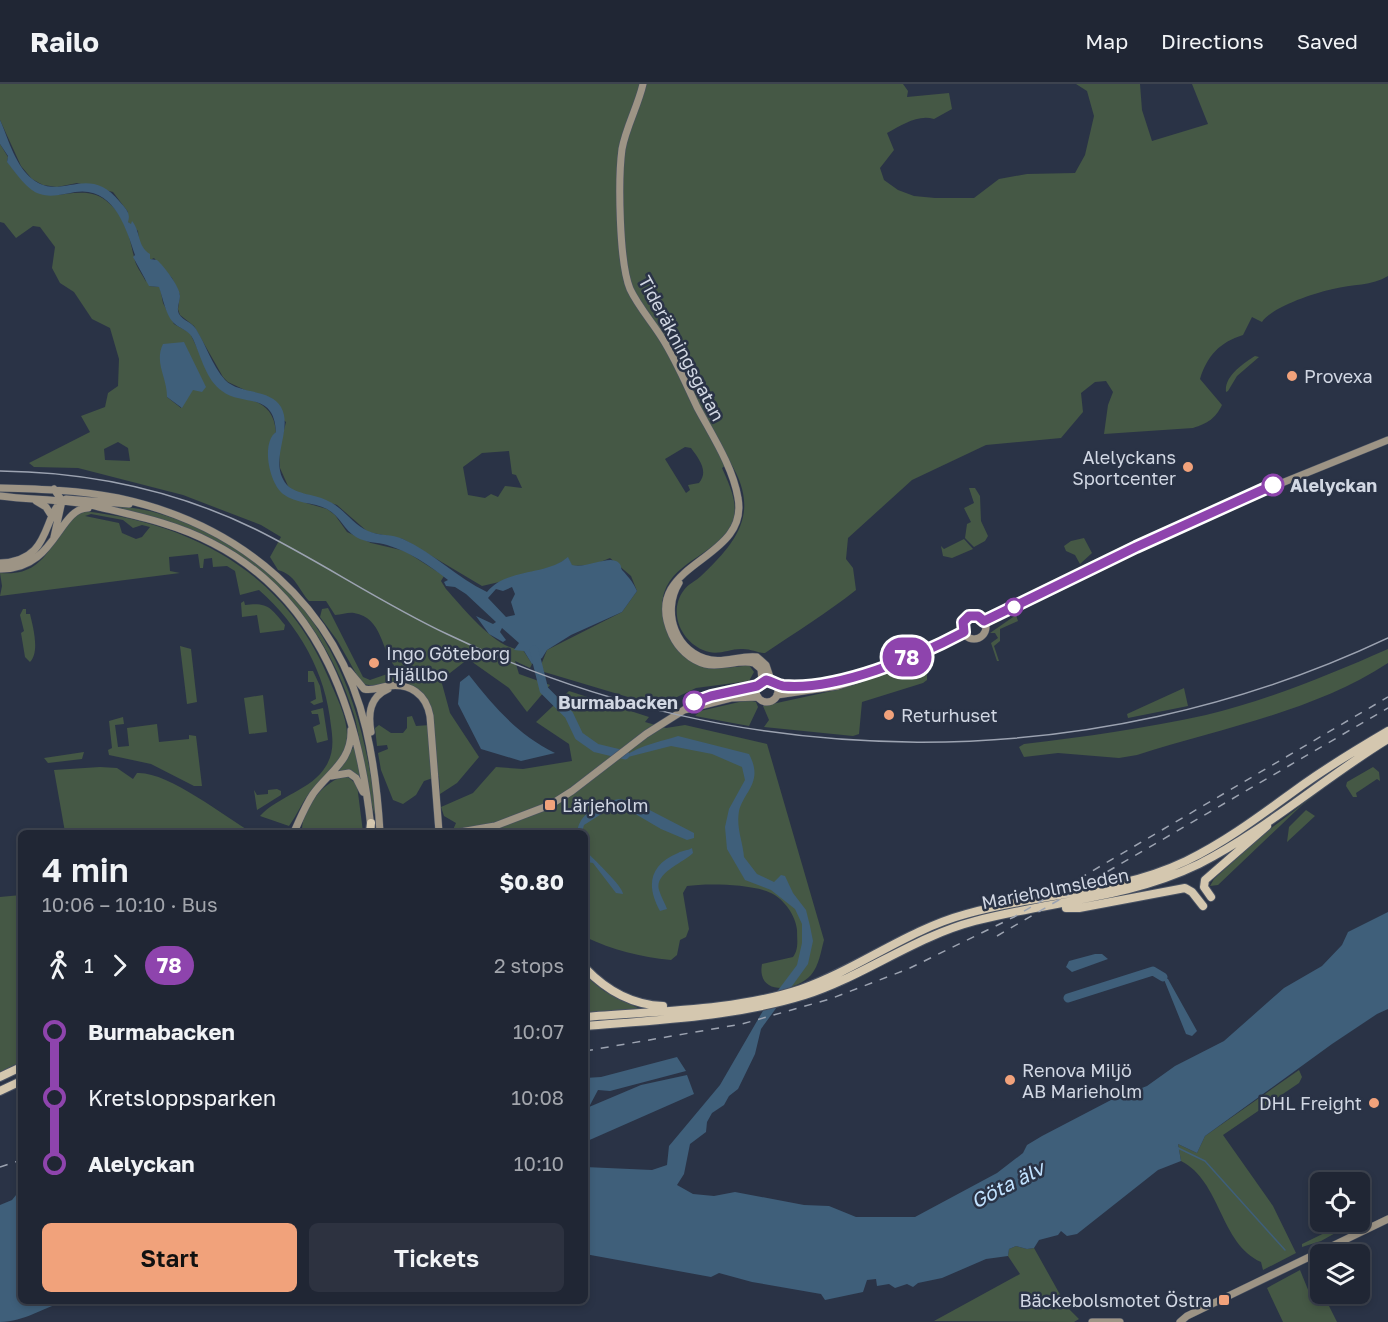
<!DOCTYPE html>
<html lang="en">
<head>
<meta charset="utf-8">
<style>
	body { margin:0; font-family:"Golos Text",sans-serif; background:#2d3240; color:#f1f3f6; height:100vh; display:flex; flex-direction:column; font-size:22px; white-space:nowrap }
	* { box-sizing:border-box; margin:0 }
	p { font-size:20px; color:#a2a5ac }
	.icon { flex:none; width:33px; height:33px; fill:none; stroke:currentColor; stroke-width:2; stroke-linecap:round; stroke-linejoin:round }
	.map { position:relative; flex:1; overflow:hidden }
	.drawer { position:absolute; left:18px; top:746px; width:570px; height:474px; display:flex; flex-direction:column; background:#202634; border-radius:9px; box-shadow:0 3px 9px #0003,0 0 0 2px #3d434f }
	.drawer>* { flex:none }
	.badge { padding:0 12px; border-radius:20px; font-size:21px; line-height:39px }
	.buttons { position:absolute; left:1310px; top:1088px; display:grid; gap:12px }
	.buttons a { display:grid; place-items:center; width:60px; height:60px; border-radius:9px; background:#202634; box-shadow:0 3px 9px #0003,0 0 0 2px #3d434f; font-size:30px }
	.map>.badge { position:absolute; translate:-50% -50%; box-shadow:0 0 0 3px #fff }
	.legs { display:flex; align-items:center; gap:9px; height:66px; padding:0 24px; font-size:20px }
	.legs p { margin-inline-start:auto }
	.overview { display:flex; align-items:center; justify-content:space-between; height:102px; padding:0 24px }
	h1 { font-size:33px; font-weight:600; line-height:45px }
	.primary-button { display:flex; gap:12px; margin-top:auto; padding:12px 24px }
	.primary-button a { flex:1; height:69px; border-radius:9px; background:#f1a27b; color:#111; font-size:24px; font-weight:600; line-height:69px; text-align:center }
	.primary-button a+a { background:#2d3240; color:#f1f3f6 }
	ul { padding:0 24px; list-style:none }
	li { display:flex; align-items:center; gap:21px; height:66px; font-size:22px }
	li i { display:grid; place-items:center; width:9px; height:100%; margin:0 8px; background:currentColor }
	li i::after { content:''; width:15px; height:15px; margin:-8px; border:4px solid; border-radius:50%; background:#202634 }
	li p { margin-inline-start:auto }
	li:first-child i { background:linear-gradient(#0000 50%,currentColor 0) }
	li:last-child i { background:linear-gradient(currentColor 50%,#0000 0) }
	header { display:flex; align-items:center; gap:36px; box-sizing:border-box; height:84px; padding:0 30px; background:#202634; border-bottom:2px solid #3d434f }
	header strong { font-size:28px }
	nav { display:flex; gap:33px; margin-inline-start:auto; font-size:21px }
	.map>svg:first-child { display:block }
	.green { fill:#455845; fill-rule:evenodd }
	.water { fill:#3f5f7a; fill-rule:evenodd }
	.lines { fill:none; stroke-linecap:round; stroke-linejoin:round }
	.stream { stroke:#3f5f7a; stroke-width:1.5 }
	.river { stroke:#3f5f7a; stroke-width:9 }
	.secondary-casing { stroke:#485162; stroke-width:8 }
	.highway-casing { stroke:#485162; stroke-width:10 }
	.secondary { stroke:#9d9485; stroke-width:7 }
	.highway { stroke:#d4c7af; stroke-width:8 }
	.tram { stroke:#9ca3b1; stroke-width:1.5 }
	.rail { stroke:#9ca3b1; stroke-width:1.5; stroke-dasharray:8 8; stroke-linecap:butt }
	.line-1-casing { stroke:#fff; stroke-width:14 }
	.line-1 { stroke:#8e44ad; stroke-width:9 }
	.poi-dot { fill:#f1a27b; stroke:#2a3346; stroke-width:2 }
	.stop-1-dot { fill:#fff; stroke:#8e44ad; stroke-width:3 }
	.labels { text-anchor:middle; dominant-baseline:central; stroke-width:5; stroke-linejoin:round; paint-order:stroke }
	.street-label { font-size:18px; fill:#d1d7e3; stroke:#2a3346 }
	.poi-label { font-size:18px; fill:#d1d7e3; stroke:#2a3346; text-anchor:start }
	.stop-label { font-size:18px; font-weight:bold; fill:#d1d7e3; stroke:#2a3346; text-anchor:start }
	.water-label { font-size:20px; font-style:italic; fill:#c1e2ff; stroke:#2a3346 }
</style>
</head>
<body>
<header>
<strong>Railo</strong>
<nav><a>Map</a><a>Directions</a><a>Saved</a></nav>
</header>
<div class="map">
<svg width="1388" height="1238" viewBox="0 0 1388 1238">
	<rect width="100%" height="100%" fill="#2a3346"/>
	<path class="green" d="M0 0H903L908 7 907 13 949 9 952 25 934 35C918 30 902 41 887 49L894 66 880 84 884 96 898 106 914 112 935 114H974L999 95 1027 90 1075 89 1085 71 1094 32 1087 7 1076 0H1140L1142 26 1152 57 1208 40 1192 0H1388V192C1372 202 1352 200 1333 205 1314 209 1272 223 1262 238L1252 233 1243 251C1220 258 1207 272 1200 295L1222 321C1215 335 1208 339 1193 344L1104 350 1108 321 1113 308 1106 297 1095 298 1081 309 1083 328 1061 354 986 361 912 396 848 454 846 475 853 484 856 506C827 529 796 548 765 569 758 569 751 565 743 565 729 564 718 573 703 566 680 556 668 527 684 506 688 500 696 497 701 492 739 456 760 427 730 378L722 384C729 400 739 420 733 437 720 470 675 475 664 509 661 520 662 530 665 541 676 581 712 588 749 581L754 588 749 597 696 604 658 622 551 590 544 588 541 581 547 566 622 528 637 507 631 492 610 474 593 481 572 482 568 474 546 487 482 502 403 455 368 448 337 421 294 407 288 402 280 384 279 366 286 338 247 307 228 298 223 293 194 242 180 231 178 225 180 211 172 194 154 174 150 176 139 158 138 147 128 138V128L113 108 77 99 57 103 43 101 32 95 21 82 0 36ZM685 363 691 364C699 375 709 387 699 399L688 401 690 406 686 409 665 375ZM509 367 512 390 516 391 522 404 505 402 498 413 491 410 485 414 468 411 463 383 482 369Z
		M0 60 8 73 7 77C17 90 32 112 50 111 71 111 92 102 110 120 127 135 130 156 135 177 137 184 143 191 146 198L141 179 159 188V192H156L160 202 152 200 149 202 160 203 163 219 174 240 190 249 198 266 241 314C262 317 274 326 276 348 263 363 270 382 276 401L306 419 327 425 335 431 347 448 371 459 405 467 444 492 441 497 446 505C464 525 496 566 523 566L532 580 530 584 515 577 519 590 550 601 527 628 509 604 468 575 441 596 450 629 479 673 457 699 440 710 439 692 424 697 416 711 403 720 393 716 381 686 378 669 388 665 387 661 377 662 375 644 379 641 391 649H403L407 644V633L412 632 416 642 430 641 420 608 403 597 405 590 401 584H396C380 565 383 534 354 529 348 528 342 531 335 531L326 517H309C298 505 296 491 278 486L270 473 281 453 261 441 183 411 78 384 34 383 29 379 90 348 81 332 105 323 108 309 118 302 119 275 110 244 92 235 74 208 60 199 52 184 55 163 40 143 33 142 16 154 4 139 0 138ZM167 297 186 313 181 324 167 313ZM118 358 128 364 130 377 105 376 104 365Z
		M1255 272 1259 273 1237 292 1228 307 1226 308C1224 292 1244 279 1255 272Z
		M969 404H975L980 412 981 437 988 452 985 457 974 463 965 454 967 440 971 438 964 424 974 419Z
		M118 423C146 423 176 434 202 446 320 499 364 611 376 732 370 725 360 650 354 631 329 550 275 481 196 448 180 441 164 436 148 432 139 429 126 427 118 423Z
		M83 427C193 439 286 490 329 595 337 615 351 639 346 661 342 680 323 692 311 707 302 718 297 731 289 742L260 732C278 712 312 706 326 682 334 669 333 656 331 642 326 589 299 541 259 506L240 511 235 487 227 482 213 483 212 474 204 475 203 484H200L198 470 169 473 170 487 180 489 0 512 2 502 0 489C53 494 50 445 83 427ZM91 430 123 436 133 444 142 441 150 443 142 453 136 455 122 449 119 439 85 432Z
		M1084 454 1092 469 1080 480 1075 471 1066 467 1064 462 1071 457Z
		M964 455 973 465 952 474 943 472 941 462 944 465Z
		M244 517 245 521C268 518 271 524 285 541L284 546 260 549 257 531 242 533 241 519Z
		M328 524 363 593 370 596 390 589 396 592V597L376 602 362 600 337 556 320 533 322 525Z
		M23 525H26V530H30C33 543 40 568 30 578L25 573 21 549 24 547 20 531Z
		M1016 531 1018 537 1000 545V557L994 562 999 577H997L991 559 998 554 995 549H990Z
		M180 562 191 565 197 618 187 620Z
		M1388 565V579C1313 628 1221 644 1137 671L1119 674 1058 669 1024 673 1019 663 1024 660C1085 653 1146 644 1206 631 1268 616 1329 591 1388 565Z
		M921 575 927 582V596L923 599 862 618 859 650 853 652 764 643 769 636 763 622 841 605Z
		M313 587 320 602 323 618 314 621 310 618 316 615 314 598H308V587Z
		M1184 604 1188 622 1128 634 1127 630Z
		M569 607 649 633 645 638 666 644 685 641 767 660 824 856C821 867 819 882 811 891 796 908 756 912 762 880L793 873C799 865 797 856 797 846 796 832 784 815 771 809 753 800 707 799 687 802L683 809 689 845 686 853 680 856 677 871 671 876C640 873 613 866 585 853V748H452L456 739 444 732 441 723 473 709 496 683 523 685 572 677 569 660 536 638Z
		M263 611 267 648 249 650 244 614Z
		M748 616 756 618 758 623 749 642 695 632 700 627Z
		M323 624 328 656 317 659 313 643 320 640 318 630H312L311 627Z
		M123 633 124 640 115 641 118 663 129 662 127 644 157 640 159 658 189 655V651L196 652 202 702H194L151 680 109 671 108 666 112 664 109 637Z
		M354 662 360 692 359 693 348 686 339 687Z
		M84 668 82 675 48 679 44 674Z
		M100 683 117 684 133 695 137 689C167 687 224 732 251 748H65L54 686Z
		M1373 683 1379 688 1380 697 1377 695 1356 709 1357 713H1353L1346 702 1347 698Z
		M347 692 357 701 363 748H315L302 745C303 723 325 695 347 692Z
		M1336 695 1301 722 1218 801 1210 802 1214 795 1266 748Z
		M277 705 281 707V711L257 726 254 706 257 711 268 710V706Z
		M1306 726 1315 732 1287 758 1289 743Z
		M21 811V978L0 988V813Z
		M585 891 604 907 640 925 585 929Z
		M1299 986 1302 993 1299 999 1223 1051 1273 1122 1296 1169 1263 1186 1261 1178C1220 1160 1221 1097 1181 1077L1178 1060 1197 1069 1205 1052Z
		M1349 1137H1357L1321 1157 1302 1163V1160Z
		M1016 1162 1027 1165 1034 1164 1067 1223 1079 1235 1074 1238 934 1237 1020 1190 1008 1172 1009 1165Z
		M1300 1186 1311 1213 1323 1210 1337 1238H1283L1267 1204Z"/>
	<path class="water" d="M0 36C9 56 15 83 35 97 63 116 89 79 120 118 126 125 131 129 128 138L131 140 132 137C141 148 137 162 150 170V175L157 176C164 182 180 203 180 212 180 218 176 224 179 230 183 237 192 238 196 245 206 261 212 281 225 296 240 311 270 304 281 323 294 346 267 378 287 401 297 411 316 410 328 417 344 424 352 440 368 447 379 452 392 450 403 455 434 469 457 494 487 508 506 484 546 492 568 473L572 481C587 485 610 470 619 479 623 484 619 483 624 488 630 495 633 498 637 507L622 528 571 551 547 566 542 574 532 580 524 567 514 566 519 559 502 544 500 548 506 556 503 558 489 550 476 532 493 540 496 538 466 510 455 503 446 502 444 498 448 496C429 481 410 468 387 461 377 458 366 459 356 453 344 446 340 432 327 425 313 418 296 420 283 410 269 399 261 359 276 348 274 307 243 323 222 307 206 296 201 272 193 255 189 246 182 246 175 240 166 233 163 214 159 203L149 202 133 173 135 171C126 144 114 102 75 108 64 110 51 114 40 110 28 107 15 88 7 78L8 72 0 60ZM512 503 515 510 511 518 515 531 506 533 488 514 496 505 503 507Z
		M184 258 206 303 202 308 193 306 182 324 167 313C167 293 154 279 163 260Z
		M469 591C495 624 517 650 555 669L521 677 481 665 458 620 460 598Z
		M678 652 749 670C764 698 744 707 739 727 736 744 743 758 744 773L757 790 774 798 781 791 785 792 793 809 806 826 810 842 813 857 808 880 761 945 755 970 738 1005 729 1012 724 1021 712 1029 707 1038 706 1048 690 1060 684 1090 677 1101 693 1110 714 1112 735 1108 804 1121 829 1122 856 1133H915L997 1089 1023 1069 1027 1061 1042 1052 1111 1016 1147 1002 1175 982 1224 957 1284 904 1322 882 1342 861 1348 848 1388 828V925L1377 930 1332 960 1205 1052 1197 1069 1178 1060 1181 1077 1158 1086 1077 1150 1067 1152 1061 1147 1058 1151 1039 1156 1034 1164 1027 1165 1016 1162 1009 1165 1008 1172 986 1175 942 1194 918 1199 913 1203 907 1200 895 1204 889 1200 877 1202 876 1195 867 1196 863 1208 825 1216 821 1210 752 1198 719 1189 711 1193 585 1170V1083L652 1086 667 1081 669 1062 720 1001 764 925 797 881 802 859V840L795 825 771 806 745 796 727 765 725 743 729 725 745 696 742 683 712 670 671 662 624 674C633 663 663 657 678 652Z
		M621 715 636 719 694 749V754L687 756 661 745 632 728 622 726 603 729 584 741 582 748H577C580 732 589 727 603 721 609 719 612 715 621 715Z
		M692 764 693 769C683 779 654 789 659 806 661 813 665 819 667 825L660 827C646 802 649 781 678 769 683 766 687 767 692 764Z
		M585 766C593 775 623 802 623 810L616 809 593 779 587 778 585 781Z
		M1095 870H1102L1108 875 1072 888 1066 883 1069 877Z
		M1163 893 1168 895 1197 947 1192 952 1186 950Z
		M677 973 686 987 610 1007 598 1006 589 1023 641 1001 687 991 694 1010 585 1058V994L601 993Z
		M21 1105V1216L67 1217C44 1223 24 1238 0 1238V1121L12 1116Z"/>
	<g class="lines">
		<path class="stream" d="M1176 1063 1205 1077 1285 1166"/>
		<path class="river" d="M534 566 544 606 569 631 579 652 596 664 625 671
			M1068 914 1153 887 1163 893"/>
		<g class="secondary-casing">
			<path id="secondary" d="M643 0C638 22 626 43 622 65 618 95 619 178 630 205 638 222 652 238 662 254 676 276 686 300 697 323 712 351 733 383 738 414 750 479 638 477 672 551 678 564 690 576 705 580 722 584 738 575 754 579L761 585 762 597
				M0 404C40 405 79 406 118 414 240 440 337 520 366 645 374 679 378 714 380 748
				M0 412C30 416 61 415 91 421 132 431 175 439 212 459 322 515 359 630 371 744
				M36 417 46 423 53 434
				M54 453 62 417 54 405
				M0 479C55 477 41 427 66 415L129 420
				M0 485C56 486 58 424 88 424
				M679 499C661 528 676 570 711 576 726 579 741 571 757 573L766 581 771 596
				M962 543a12 12 0 1 1 24 0a12 12 0 1 1-24 0Z
				M984 537 1215 426 1388 356
				M349 587 364 605C373 607 379 603 388 602 410 599 426 610 430 632L439 748
				M756 607a11 11 0 1 1 22 0a11 11 0 1 1-22 0Z
				M775 600C822 614 922 570 964 548
				M777 611 838 602 860 595
				M684 626C701 607 734 609 757 602
				M371 648C368 631 369 613 388 605
				M331 692 349 689 356 694 363 708
				M294 748C300 735 305 722 313 710 329 688 352 677 351 646
				M460 748 495 742 550 721 572 707 646 650 684 626 731 614 758 613
				M1092 1238H1120
				M1180 1238 1187 1232 1388 1135"/>
		</g>
		<g class="highway-casing">
			<path id="highway" d="M370 748 371 739
				M1211 813 1204 803 1205 796 1267 742
				M1066 824H1079L1185 804 1192 808 1203 822
				M585 884C606 906 633 921 663 922
				M585 933C654 927 735 927 801 905 858 885 907 846 966 830 1039 809 1117 810 1186 777 1229 756 1265 728 1304 700 1331 681 1359 664 1388 647
				M585 942C658 936 734 933 805 911 864 892 914 853 975 837 1051 817 1127 815 1199 780 1266 746 1324 694 1388 655
				M0 993 21 983
				M0 1007 21 997"/>
		</g>
		<use href="#secondary" class="secondary"/>
		<use href="#highway" class="highway"/>
		<path class="tram" d="M0 387C88 388 175 406 255 445 320 477 381 519 447 550 742 693 1092 694 1388 554"/>
		<path class="rail" d="M997 852 1388 624
			M585 967 742 940 830 915 908 885 1014 833 1388 613
			M0 1083 21 1076"/>
	</g>
	<g class="lines">
		<g class="line-1-casing">
			<path id="line-1" d="M694 618 711 612 757 602 766 596C772 597 777 601 783 602 837 607 917 573 964 548L963 538 969 532H978L984 537 1136 463 1273 401"/>
		</g>
		<use href="#line-1" class="line-1"/>
	</g>
	<g class="poi-dot">
		<circle cx="1292" cy="292" r="6"/>
		<circle cx="1188" cy="383" r="6"/>
		<circle cx="374" cy="579" r="6"/>
		<circle cx="889" cy="631" r="6"/>
		<rect x="544" y="715" width="12" height="12" rx="3"/>
		<circle cx="1010" cy="996" r="6"/>
		<circle cx="1374" cy="1019" r="6"/>
		<rect x="1218" y="1210" width="12" height="12" rx="3"/>
	</g>
	<g class="stop-1-dot">
		<circle cx="1273" cy="401" r="10"/>
		<circle cx="1014" cy="523" r="8"/>
		<circle cx="694" cy="618" r="10"/>
	</g>
	<g class="labels">
		<g class="street-label">
			<text transform="translate(682 264) rotate(62)">Tideräkningsgatan</text>
			<text transform="translate(1055 804) rotate(-11)">Marieholmsleden</text>
		</g>
		<g class="poi-label">
			<text x="1304" y="292">Provexa</text>
			<text x="1176" y="373" text-anchor="end">Alelyckans<tspan x="1176" dy="21">Sportcenter</tspan></text>
			<text x="386" y="569">Ingo Göteborg<tspan x="386" dy="21">Hjällbo</tspan></text>
			<text x="901" y="631">Returhuset</text>
			<text x="562" y="721">Lärjeholm</text>
			<text x="1022" y="986">Renova Miljö<tspan x="1022" dy="21">AB Marieholm</tspan></text>
			<text x="1362" y="1019" text-anchor="end">DHL Freight</text>
			<text x="1212" y="1216" text-anchor="end">Bäckebolsmotet Östra</text>
		</g>
		<g class="stop-label">
			<text x="1290" y="401">Alelyckan</text>
			<text x="678" y="618" text-anchor="end">Burmabacken</text>
		</g>
		<g class="water-label">
			<text transform="translate(1007 1100) rotate(-27)">Göta älv</text>
		</g>
	</g>
</svg>
<div class="buttons">
<a><svg class="icon" aria-label="locate" viewBox="0 0 24 24"><circle cx="12" cy="12" r="6"/><path d="M12 2v4M12 18v4M2 12h4M18 12h4"/></svg></a>
<a><svg class="icon" aria-label="layers" viewBox="0 0 24 24"><path d="M12 4l9 5-9 5-9-5zM3 14l9 5 9-5"/></svg></a>
</div>
<b class="badge" style="left:907px;top:573px;background:#8e44ad;color:#fff">78</b>
<section class="drawer">
<div class="overview"><div><h1>4 min</h1><p>10:06 – 10:10 · Bus</p></div><b>$0.80</b></div>
<div class="legs"><svg class="icon" aria-label="walk" viewBox="0 0 24 24"><circle cx="13" cy="4" r="2"/><path d="M13 8l-2 6 4 7M11 14l-3 7M7 12l3-4h3l4 4"/></svg>1<svg class="icon" aria-label="forward" viewBox="0 0 24 24"><path d="M9 5l7 7-7 7"/></svg><b class="badge" style="background:#8e44ad;color:#fff">78</b><p>2 stops</p></div>
<ul>
<li><i style="color:#8e44ad"></i><b>Burmabacken</b><p>10:07</p></li>
<li><i style="color:#8e44ad"></i><span>Kretsloppsparken</span><p>10:08</p></li>
<li><i style="color:#8e44ad"></i><b>Alelyckan</b><p>10:10</p></li>
</ul>
<div class="primary-button"><a>Start</a><a>Tickets</a></div>
</section>
</div>
</body>
</html>
